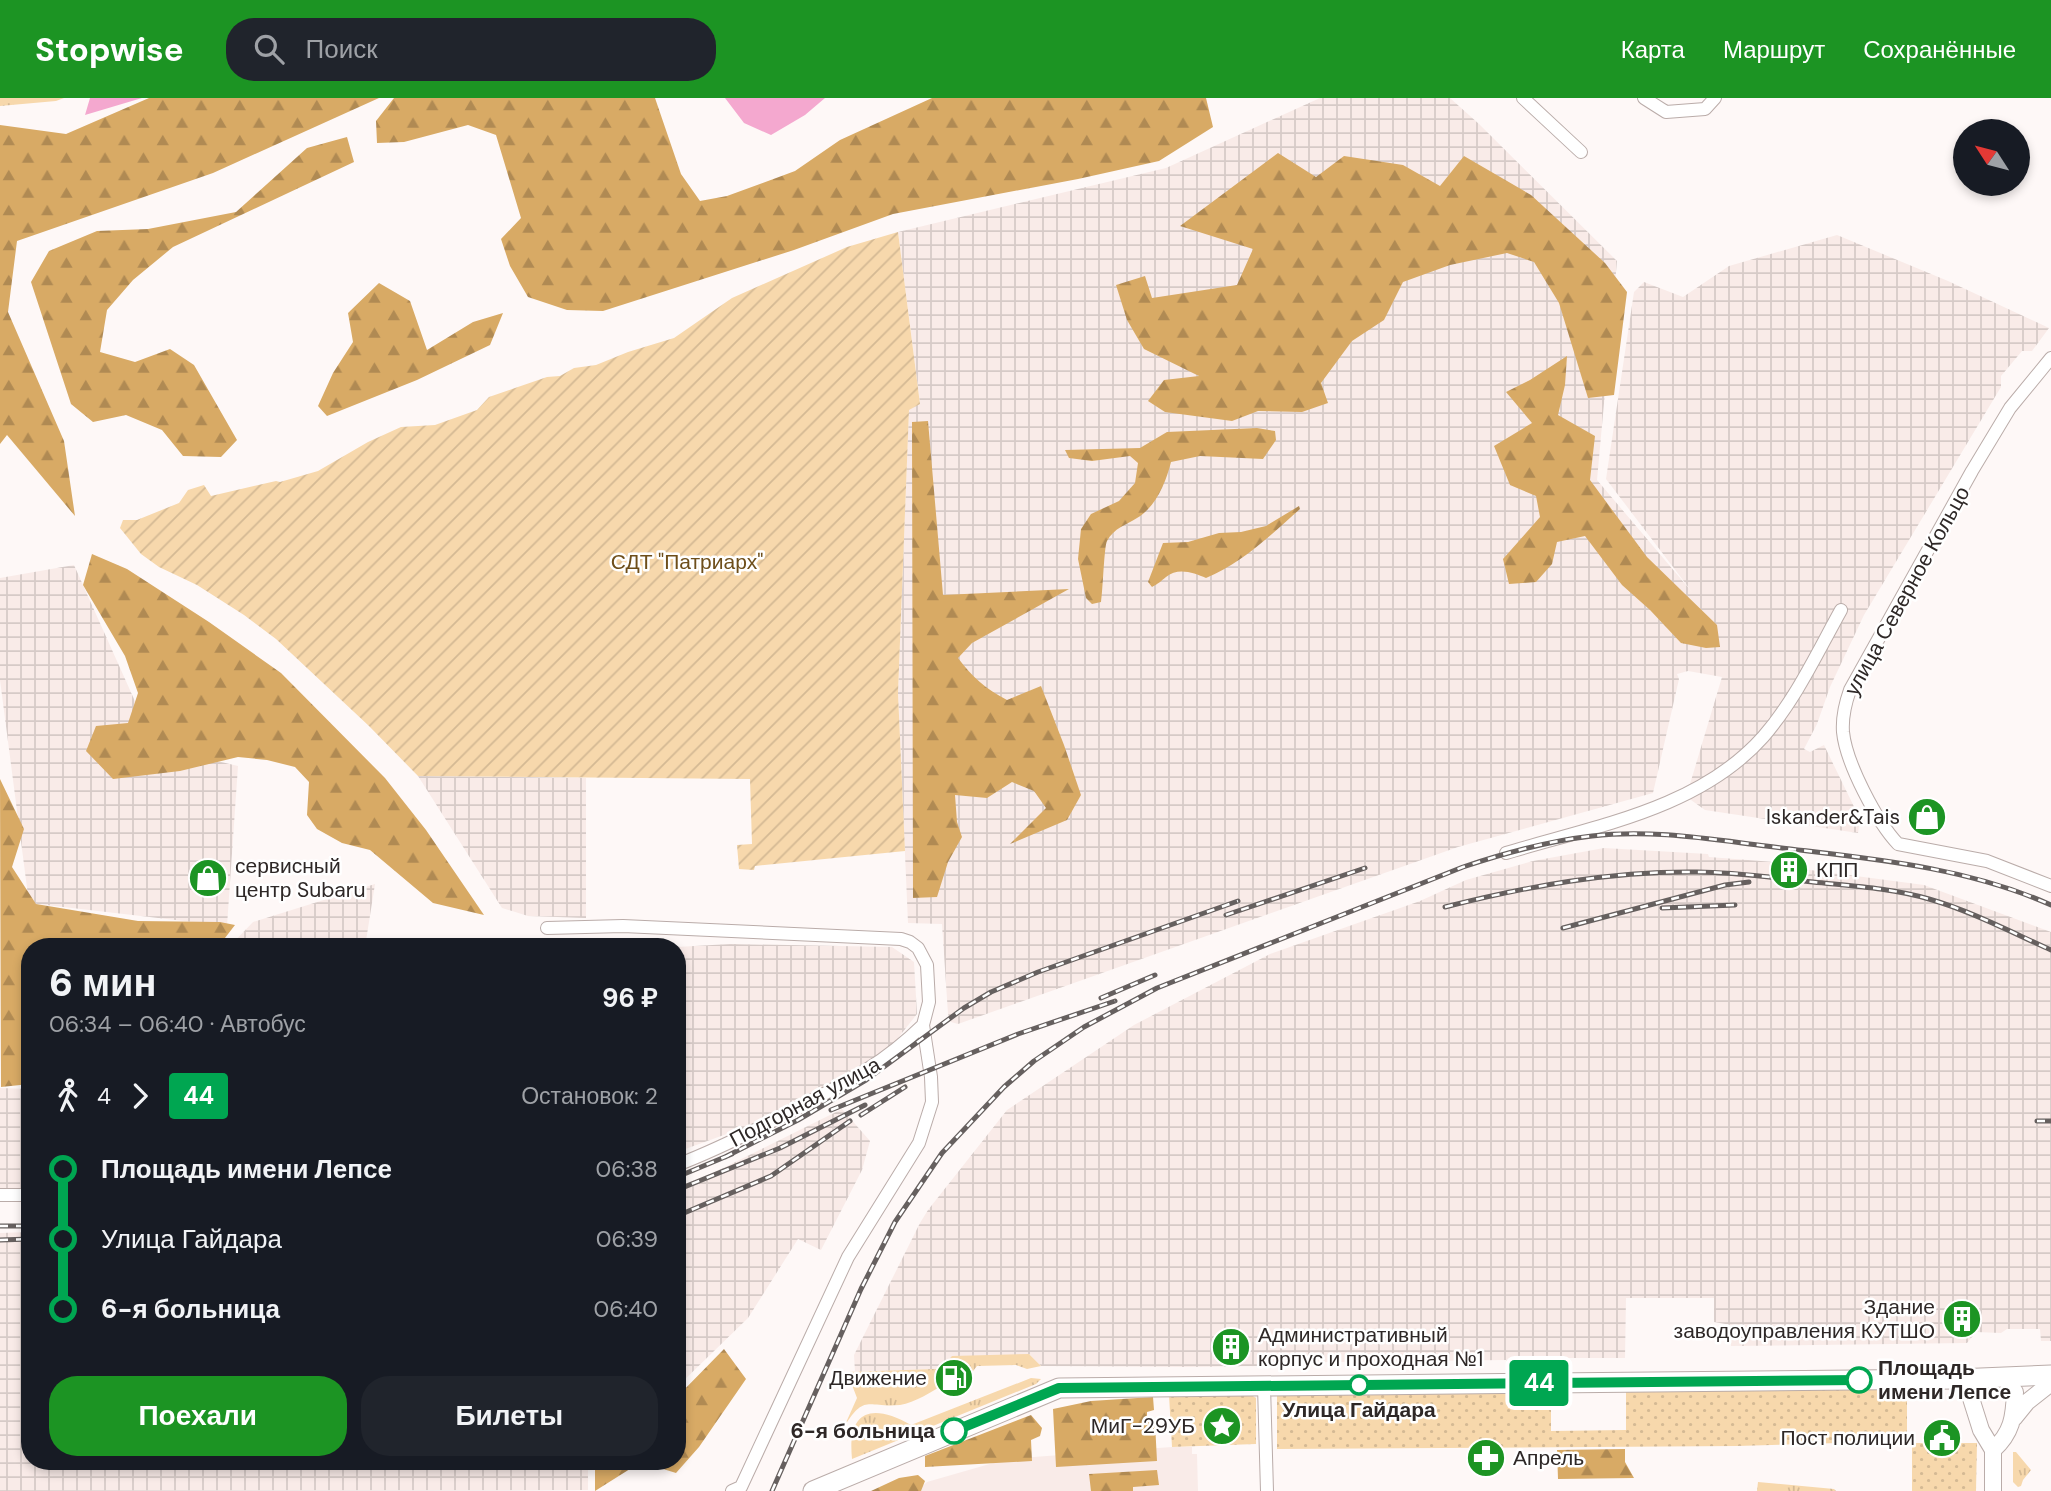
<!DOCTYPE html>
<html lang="ru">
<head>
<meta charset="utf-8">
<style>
	body { margin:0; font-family:"DM Sans",sans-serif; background:#20242c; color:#f1f3f6; height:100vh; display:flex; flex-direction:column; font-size:26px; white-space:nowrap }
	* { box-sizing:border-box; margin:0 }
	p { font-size:23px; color:#9ea1a6 }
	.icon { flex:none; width:38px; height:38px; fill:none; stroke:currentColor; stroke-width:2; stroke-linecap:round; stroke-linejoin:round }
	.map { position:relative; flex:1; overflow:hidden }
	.panel { position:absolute; left:21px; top:840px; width:665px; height:532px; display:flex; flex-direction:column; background:#171b24; border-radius:28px; box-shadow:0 4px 10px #0003 }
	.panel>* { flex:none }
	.badge { padding:0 14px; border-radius:5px; font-size:24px; line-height:46px }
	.needle { width:46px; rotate:306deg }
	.buttons { position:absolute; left:1953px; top:21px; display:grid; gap:14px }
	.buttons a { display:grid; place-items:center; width:77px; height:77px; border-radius:50%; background:#171b24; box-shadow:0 4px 10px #0003; font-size:35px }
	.map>.badge { position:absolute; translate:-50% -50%; box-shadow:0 0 0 4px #fff }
	.legs { display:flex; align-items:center; gap:10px; height:77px; padding:0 28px; font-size:23px }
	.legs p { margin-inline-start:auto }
	.headline { display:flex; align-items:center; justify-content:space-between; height:119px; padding:0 28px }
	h1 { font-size:38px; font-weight:800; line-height:52px }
	.primary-button { display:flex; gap:14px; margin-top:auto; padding:14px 28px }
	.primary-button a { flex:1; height:80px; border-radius:28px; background:#1c9423; color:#fff; font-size:28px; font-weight:800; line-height:80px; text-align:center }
	.primary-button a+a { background:#20242c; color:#f1f3f6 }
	ul { padding:0 28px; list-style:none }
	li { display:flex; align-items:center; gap:24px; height:70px; font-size:26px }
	li i { display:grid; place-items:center; width:10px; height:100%; margin:0 9px; background:currentColor }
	li i::after { content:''; width:18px; height:18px; margin:-9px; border:5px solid; border-radius:50%; background:#171b24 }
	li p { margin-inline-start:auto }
	li:first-child i { background:linear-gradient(#0000 50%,currentColor 0) }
	li:last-child i { background:linear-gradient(currentColor 50%,#0000 0) }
	header { display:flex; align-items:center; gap:42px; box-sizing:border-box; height:98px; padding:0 35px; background:#1c9423; color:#fff }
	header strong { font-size:33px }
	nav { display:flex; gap:38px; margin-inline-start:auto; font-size:24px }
	.search { width:490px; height:63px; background:#20242c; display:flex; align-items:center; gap:18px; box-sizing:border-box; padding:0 24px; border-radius:28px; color:#9ea1a6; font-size:26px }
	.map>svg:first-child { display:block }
	.built { fill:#f9ebe8 }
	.industrial { fill:url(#industrial-grid) }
	.grass { fill:url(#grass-tufts) }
	.forest { fill:url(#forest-firs) }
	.park { fill:url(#park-dots) }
	.garden { fill:url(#garden-furrows) }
	.water { fill:#f4a8cf }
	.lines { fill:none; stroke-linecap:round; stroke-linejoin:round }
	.street-casing { stroke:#baaca9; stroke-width:14 }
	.secondary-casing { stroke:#baaca9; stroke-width:18 }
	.primary-casing { stroke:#baaca9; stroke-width:21 }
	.street { stroke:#fff; stroke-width:12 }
	.secondary { stroke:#fff; stroke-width:16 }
	.primary { stroke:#fff; stroke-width:19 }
	.rail-casing { stroke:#66605f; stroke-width:5 }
	.rail { stroke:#fff; stroke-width:2.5; stroke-dasharray:8; stroke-linecap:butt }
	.line-1-casing { stroke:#fff; stroke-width:16 }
	.line-1 { stroke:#00a651; stroke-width:10 }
	.stop-1-dot { fill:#fff; stroke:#00a651; stroke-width:3.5 }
	.labels { text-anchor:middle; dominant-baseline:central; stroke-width:5; stroke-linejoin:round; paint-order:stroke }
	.park-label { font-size:21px; fill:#6e4e1a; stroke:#fff }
	.street-label { font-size:21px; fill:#2e2827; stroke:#fff }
	.poi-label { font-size:21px; fill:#2e2827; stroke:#fff; text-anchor:end }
	.stop-label { font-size:21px; font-weight:bold; fill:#2e2827; stroke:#fff; text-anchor:start }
</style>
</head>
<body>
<header>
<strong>Stopwise</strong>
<div class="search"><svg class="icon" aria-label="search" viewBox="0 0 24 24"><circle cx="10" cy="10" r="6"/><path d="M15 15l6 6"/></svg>Поиск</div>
<nav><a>Карта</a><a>Маршрут</a><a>Сохранённые</a></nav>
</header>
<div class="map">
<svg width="2051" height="1393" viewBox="0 0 2051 1393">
	<defs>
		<pattern id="industrial-grid" width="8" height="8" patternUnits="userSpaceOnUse" patternTransform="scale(1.75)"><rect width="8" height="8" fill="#f9ebe8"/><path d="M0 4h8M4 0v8" fill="none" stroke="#d6cac7"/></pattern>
		<pattern id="grass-tufts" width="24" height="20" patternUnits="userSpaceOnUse" patternTransform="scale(1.75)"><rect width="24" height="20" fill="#f7d8ac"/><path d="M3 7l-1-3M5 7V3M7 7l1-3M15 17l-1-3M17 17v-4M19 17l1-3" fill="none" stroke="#d4b994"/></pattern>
		<pattern id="forest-firs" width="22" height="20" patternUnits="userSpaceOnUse" patternTransform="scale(1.75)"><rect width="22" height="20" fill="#d8aa65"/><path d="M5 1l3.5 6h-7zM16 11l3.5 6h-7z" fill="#b08a53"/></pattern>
		<pattern id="park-dots" width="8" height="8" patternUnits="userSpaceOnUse" patternTransform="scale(1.75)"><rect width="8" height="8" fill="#f7d8ac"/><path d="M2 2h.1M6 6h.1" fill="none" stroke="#d4b994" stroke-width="1.8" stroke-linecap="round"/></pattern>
		<pattern id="garden-furrows" width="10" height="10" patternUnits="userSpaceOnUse" patternTransform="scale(1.75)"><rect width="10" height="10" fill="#f7d8ac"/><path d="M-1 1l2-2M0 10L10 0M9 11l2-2" fill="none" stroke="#d4b994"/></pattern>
	</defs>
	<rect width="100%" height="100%" fill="#fef8f7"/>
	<path class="built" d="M1172 1349H1192V1356H1197L1198 1393H917L927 1384 1007 1361Z"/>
	<path class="industrial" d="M1320 0H1450L1479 26 1617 163 1597 382 1692 494 1606 381 1634 194 1644 184 1683 199 1729 168 1837 137 1948 183 2049 230 2032 253H2022L2001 278V289L1864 517 1830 589 1817 626 1804 651 1810 654 1824 647 1860 721 1858 735 1705 712 1684 697 1690 686 1722 579 1688 573 1677 576 1679 581 1653 695 1458 749 958 926 951 924 948 916 942 826 908 825 898 595 909 311 920 306 898 134 1166 70Z
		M74 467 155 648 238 668 227 828 29 805 0 582V480Z
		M418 678 586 680V820L528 818 502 810Z
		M1604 750 1708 756 1709 759 1774 764 1775 766 1794 767 1795 770 1924 787 2051 834V1243H2041L2040 1231H2007L2001 1235 1976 1234 1967 1245 1731 1248V1227L1714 1224V1200H1626L1625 1260H1555L1549 1266 1507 1265 1506 1262 1258 1265 1257 1268 1190 1269 1041 1268 1029 1256 936 1271 855 1274 854 1257 920 1125 928 1112 1007 1012 1134 927 1270 856 1420 803 1466 782 1533 763Z
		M375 786 365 849H229L253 824Z
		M730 846 892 849 914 864 917 916 883 959 746 1029 677 1054V849Z
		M0 990 30 991V1095L0 1094Z
		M842 1011 870 1043 862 1072 821 1152 798 1141 748 1220 677 1289V1089L711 1076Z
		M30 1134V1363H588V1392L0 1393V1135Z"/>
	<path class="grass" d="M0 0H64L56 3 0 8Z
		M1029 1256 1041 1268 1027 1271 1016 1267 977 1268 966 1282 960 1269 942 1277 945 1286C932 1293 915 1305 900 1307 867 1310 865 1295 844 1329L857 1300 847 1274 936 1271 942 1269 952 1258Z
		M1031 1280 1041 1281 1036 1286 852 1361C847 1312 872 1305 911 1327Z
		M2013 1354H2016L2031 1372 2023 1382 2021 1388 2018 1389 2013 1384Z
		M1758 1384 1834 1391 1836 1393H1757Z"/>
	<path class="forest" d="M149 0H379L213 75 17 143 8 214 64 343 75 418 7 337 0 346V27L66 36Z
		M394 0H655L681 76 700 103 727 98 795 73 840 42 932 0H1206L1213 29 1159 63 1078 81 893 116 794 152 603 213 567 212 528 199 510 168 501 141 521 120 496 37 468 27 404 44 377 45 376 23Z
		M347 39 354 64 173 149 133 182 107 212 100 254 135 264 170 251 194 267 237 342 221 359 183 358 162 332 126 317 93 324 71 306 31 184 49 153 97 133 148 131 236 114 307 50Z
		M1278 55 1316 79 1344 58 1403 67 1440 88 1464 58 1531 97 1605 165 1627 194 1614 297 1588 300 1559 205 1534 164 1507 155 1450 167 1403 184 1384 222 1352 243 1321 285 1328 305 1302 314 1258 313 1232 323 1165 314 1148 303 1164 282 1199 278 1144 251 1127 222 1116 187 1145 178 1152 200 1237 187 1253 151 1180 128Z
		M379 185 410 203 427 252 473 224 503 215 490 247 417 282 327 318 318 308 333 275 353 244 348 215Z
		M1567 258 1565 287 1558 317 1595 338 1590 382 1647 459 1717 527 1720 549 1706 550 1681 545 1650 512 1622 487 1585 438 1557 444 1552 466 1536 484 1509 486 1503 461 1540 419 1536 398 1510 387 1494 348 1532 325 1506 294 1530 282Z
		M928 323 943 497 1069 491 972 545 958 560C972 579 986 591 1007 602L1041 588 1064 647 1081 697 1067 722 1010 746 1046 710 1034 693 1012 684 987 700 955 697 957 724 962 739 948 764 937 799 913 800 912 324Z
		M1257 330 1275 333 1276 342 1263 361 1200 358 1171 364C1166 384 1156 409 1137 420 1126 427 1114 430 1107 443 1104 449 1103 492 1101 504L1092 506 1086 500 1078 461 1081 431 1091 416 1119 403 1135 385 1138 365 1130 358 1092 363 1069 360 1065 352 1140 350 1167 334Z
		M1299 408 1300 411C1272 436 1241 466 1206 480 1194 475 1178 469 1166 479 1161 483 1158 486 1152 489L1148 484 1163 445 1188 444 1219 435 1241 434 1266 428Z
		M92 456 127 471 209 524 281 575 385 680 426 732 484 817 433 805 370 752 342 745 317 731 307 717 309 684 295 669 267 662 238 659 180 673 113 681 86 653 96 628 128 625 138 595 125 558 83 487Z
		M0 681 24 731 12 769 36 806 138 823 220 824 235 827 218 849H30V986L1 989Z
		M724 1251 746 1281 699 1349 676 1375 641 1364 595 1393V1363H677V1299Z
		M1153 1299 1154 1312 1147 1314V1322L1155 1325 1157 1363 1056 1369 1053 1311 1091 1303Z
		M1031 1317 1042 1330 1040 1338 1031 1342 1032 1363 925 1369V1358Z
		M1625 1351V1364L1634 1380 1558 1381 1557 1352Z
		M1157 1372 1159 1387 1133 1389V1393H1091L1089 1376Z
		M918 1377 925 1383 921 1393H871L899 1380Z"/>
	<path class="park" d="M1907 1285V1343L1737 1348 1277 1351V1291L1551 1289V1333L1626 1332V1289Z
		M1248 1295 1256 1300V1346L1172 1349 1169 1297Z
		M1912 1345H1977L1976 1393H1912Z"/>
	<path class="garden" d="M898 134 920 306 909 312 898 595 905 753 755 768 754 772 739 771 737 747 752 746 750 681 418 678 369 628 276 541 244 517 197 487 159 469 141 456 120 430 123 422H137L179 405 188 392 204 387 211 398 276 383 280 384 318 373 368 344 401 329 435 327 477 312 489 299 515 290 547 279 560 278 574 270 596 267 628 254 674 240 732 200 847 149Z"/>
	<path class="water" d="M90 0H142L85 17Z
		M725 0H825L805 17 771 37 744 25Z"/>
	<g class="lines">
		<g class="street-casing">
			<path id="street" d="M1523 0 1581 54
				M1644 0 1666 14 1705 11 1715 0
				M2051 260 2010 310 1972 373 1850 592C1845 606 1842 620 1843 634 1846 665 1877 724 1898 746L1987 763 2051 788
				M1506 755C1595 728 1699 711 1763 639 1796 601 1817 555 1841 512
				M547 830 623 828 901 841 910 844 918 850 927 867 929 904 923 927 931 979 932 1004 919 1045 848 1159 741 1389 732 1393
				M677 1067C721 1050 762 1029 803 1007 851 982 884 965 923 927
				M0 1097H30
				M1264 1288 1267 1393"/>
		</g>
		<g class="secondary-casing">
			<path id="secondary" d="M1957 1281 1969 1294 1981 1332 1993 1352V1393
				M2014 1320 2027 1304 2051 1285
				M1993 1352C2012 1335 2014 1319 2015 1294L2004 1279"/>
		</g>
		<g class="primary-casing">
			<path id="primary" d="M813 1393 1059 1290 1957 1281 2051 1277"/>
		</g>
		<use href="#street" class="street"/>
		<use href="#secondary" class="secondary"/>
		<use href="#primary" class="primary"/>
		<g class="rail-casing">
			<path id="rail" d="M1445 809C1528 788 1611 773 1697 774 1736 774 1775 780 1813 784 1852 788 1891 790 1929 801 1971 813 2011 834 2051 852
				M1662 810 1735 807
				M1226 817 1365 770
				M1563 830 1725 787 1749 784
				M1101 900 1155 877
				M831 1012 1018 936 1115 903
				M861 1017 905 989
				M2037 1023H2051
				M725 1059 798 1022 866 982 964 910 991 894 1038 874 1238 803
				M677 1079 732 1056
				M677 1092 780 1050 865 1007
				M677 1118 771 1078 850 1023
				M0 1128H30
				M0 1142 30 1141
				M772 1393 861 1191 895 1124 942 1055 1004 989 1034 963 1084 929 1157 890 1463 769C1505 755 1548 743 1592 738 1650 731 1709 741 1766 748 1862 760 1962 767 2051 807"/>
		</g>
		<use href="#rail" class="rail"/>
	</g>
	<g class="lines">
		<g class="line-1-casing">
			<path id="line-1" d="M954 1333 1059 1290 1859 1282"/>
		</g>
		<use href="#line-1" class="line-1"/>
	</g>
	<defs>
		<g id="shop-disc" transform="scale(2.0125)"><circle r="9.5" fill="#1c9423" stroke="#fff"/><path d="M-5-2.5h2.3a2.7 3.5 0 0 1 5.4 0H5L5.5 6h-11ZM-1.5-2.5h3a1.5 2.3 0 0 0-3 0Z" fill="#fff"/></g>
		<g id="building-disc" transform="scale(2.0125)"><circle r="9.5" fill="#1c9423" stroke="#fff"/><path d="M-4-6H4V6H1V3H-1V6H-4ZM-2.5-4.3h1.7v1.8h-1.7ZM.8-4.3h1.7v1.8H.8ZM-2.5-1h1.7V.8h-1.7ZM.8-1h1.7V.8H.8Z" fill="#fff"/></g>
		<g id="fuel-disc" transform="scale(2.0125)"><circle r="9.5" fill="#1c9423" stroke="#fff"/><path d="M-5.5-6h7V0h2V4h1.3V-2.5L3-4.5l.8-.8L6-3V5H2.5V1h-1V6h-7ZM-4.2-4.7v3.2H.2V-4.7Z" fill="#fff"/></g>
		<g id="sight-disc" transform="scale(2.0125)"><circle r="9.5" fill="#1c9423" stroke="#fff"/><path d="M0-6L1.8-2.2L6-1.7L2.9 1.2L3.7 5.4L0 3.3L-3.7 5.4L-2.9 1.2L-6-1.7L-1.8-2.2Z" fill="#fff"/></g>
		<g id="civic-disc" transform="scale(2.0125)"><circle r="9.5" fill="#1c9423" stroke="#fff"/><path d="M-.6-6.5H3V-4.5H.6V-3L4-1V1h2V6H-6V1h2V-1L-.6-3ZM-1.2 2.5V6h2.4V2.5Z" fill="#fff"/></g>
		<g id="pharmacy-disc" transform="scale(2.0125)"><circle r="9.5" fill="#1c9423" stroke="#fff"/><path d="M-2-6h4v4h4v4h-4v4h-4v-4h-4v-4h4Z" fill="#fff"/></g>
	</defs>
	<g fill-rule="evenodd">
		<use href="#shop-disc" x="1927" y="719"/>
		<use href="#building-disc" x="1789" y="772"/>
		<use href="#shop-disc" x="208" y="780"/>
		<use href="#building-disc" x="1962" y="1221"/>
		<use href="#building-disc" x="1231" y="1249"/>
		<use href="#fuel-disc" x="954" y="1280"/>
		<use href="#sight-disc" x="1222" y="1328"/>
		<use href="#civic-disc" x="1942" y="1340"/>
		<use href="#pharmacy-disc" x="1486" y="1360"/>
	</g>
	<g class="stop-1-dot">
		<circle cx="1859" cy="1282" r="12"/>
		<circle cx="1359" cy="1287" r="9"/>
		<circle cx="954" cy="1333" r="12"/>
	</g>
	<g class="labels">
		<g class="park-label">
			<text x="687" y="464">СДТ "Патриарх"</text>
		</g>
		<g class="street-label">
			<text transform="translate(1907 493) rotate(-61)">улица Северное Кольцо</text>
			<text transform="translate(805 1004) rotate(-28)">Подгорная улица</text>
		</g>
		<g class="poi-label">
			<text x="1900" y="719">Iskander&amp;Tais</text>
			<text x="235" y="768" text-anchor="start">сервисный<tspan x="235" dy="24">центр Subaru</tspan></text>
			<text x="1816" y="772" text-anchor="start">КПП</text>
			<text x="1935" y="1209">Здание<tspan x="1935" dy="24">заводоуправления КУТШО</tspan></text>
			<text x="1258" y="1237" text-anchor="start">Административный<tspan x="1258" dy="24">корпус и проходная №1</tspan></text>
			<text x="927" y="1280">Движение</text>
			<text x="1195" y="1328">МиГ-29УБ</text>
			<text x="1915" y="1340">Пост полиции</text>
			<text x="1513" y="1360" text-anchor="start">Апрель</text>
		</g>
		<g class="stop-label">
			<text x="1878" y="1270">Площадь<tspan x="1878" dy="24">имени Лепсе</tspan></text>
			<text x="1359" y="1312" text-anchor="middle">Улица Гайдара</text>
			<text x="935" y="1333" text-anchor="end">6-я больница</text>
		</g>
	</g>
</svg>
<div class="buttons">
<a><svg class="needle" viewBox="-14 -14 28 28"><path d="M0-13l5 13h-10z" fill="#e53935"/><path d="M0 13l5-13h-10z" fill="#9ea1a6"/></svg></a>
</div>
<b class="badge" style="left:1539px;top:1285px;background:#00a651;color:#fff">44</b>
<section class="panel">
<div class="headline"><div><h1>6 мин</h1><p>06:34 – 06:40 · Автобус</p></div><b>96 ₽</b></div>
<div class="legs"><svg class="icon" aria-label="walk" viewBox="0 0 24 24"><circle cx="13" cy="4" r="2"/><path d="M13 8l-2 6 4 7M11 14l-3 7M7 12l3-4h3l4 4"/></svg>4<svg class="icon" aria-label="forward" viewBox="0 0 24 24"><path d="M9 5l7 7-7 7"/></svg><b class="badge" style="background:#00a651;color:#fff">44</b><p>Остановок: 2</p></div>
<ul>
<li><i style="color:#00a651"></i><b>Площадь имени Лепсе</b><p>06:38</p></li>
<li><i style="color:#00a651"></i><span>Улица Гайдара</span><p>06:39</p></li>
<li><i style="color:#00a651"></i><b>6-я больница</b><p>06:40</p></li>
</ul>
<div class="primary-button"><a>Поехали</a><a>Билеты</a></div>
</section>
</div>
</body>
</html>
